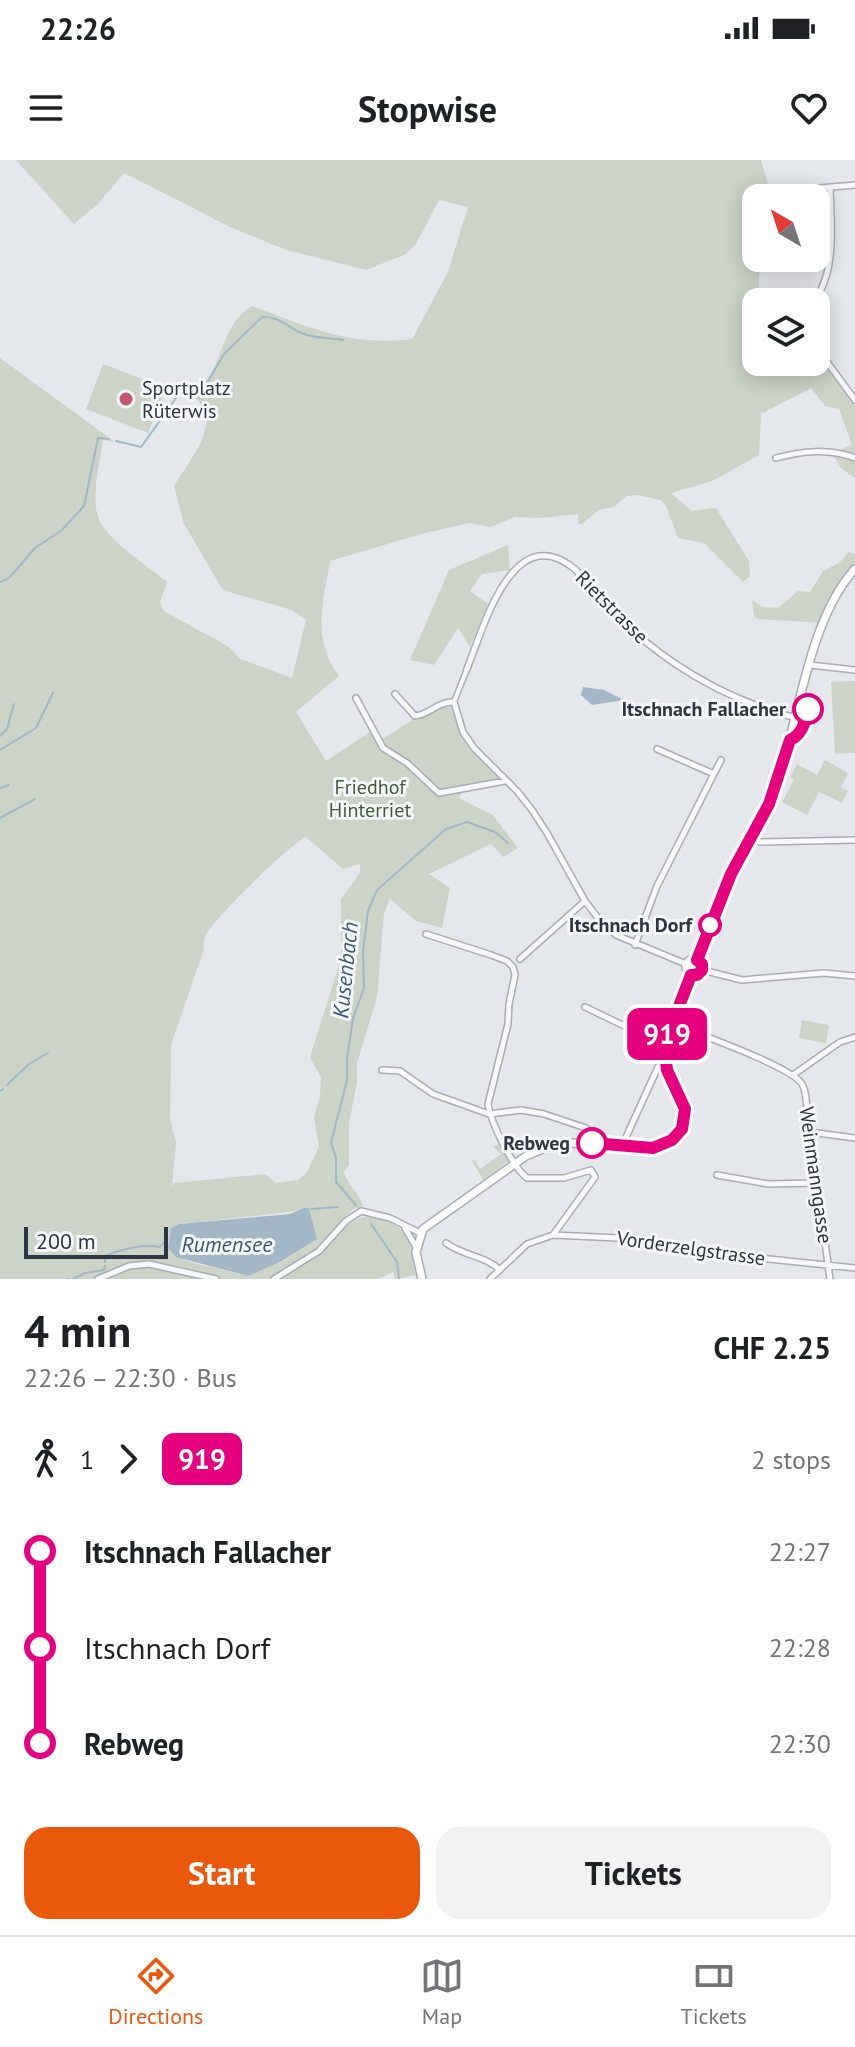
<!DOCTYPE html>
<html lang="en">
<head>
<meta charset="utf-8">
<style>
	body { margin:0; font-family:"PT Sans",sans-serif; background:#f2f2f2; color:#202124; height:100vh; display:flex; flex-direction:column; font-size:30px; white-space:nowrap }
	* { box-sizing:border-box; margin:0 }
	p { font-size:26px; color:#757577 }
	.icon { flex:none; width:44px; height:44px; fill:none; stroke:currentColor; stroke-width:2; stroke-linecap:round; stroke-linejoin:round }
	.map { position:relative; height:1119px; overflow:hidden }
	.panel { display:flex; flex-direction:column; background:#fff; flex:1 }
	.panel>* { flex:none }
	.badge { padding:0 16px; border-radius:12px; font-size:28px; line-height:52px }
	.needle { width:52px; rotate:321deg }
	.fabs { position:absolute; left:742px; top:24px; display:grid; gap:16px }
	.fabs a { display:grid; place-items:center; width:88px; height:88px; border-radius:16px; background:#fff; box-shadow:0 4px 20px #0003; font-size:40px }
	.scale { position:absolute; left:24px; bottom:20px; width:144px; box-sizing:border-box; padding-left:8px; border:4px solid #2d3642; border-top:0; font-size:22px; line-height:28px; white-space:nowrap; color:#2d3642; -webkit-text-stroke:6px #f4f6f8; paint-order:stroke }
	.map>.badge { position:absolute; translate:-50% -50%; box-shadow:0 0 0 4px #fff }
	.legs { display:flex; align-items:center; gap:12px; height:88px; padding:0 24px; font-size:26px }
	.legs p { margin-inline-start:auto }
	.headline { display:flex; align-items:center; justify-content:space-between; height:136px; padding:0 24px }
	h1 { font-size:44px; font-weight:600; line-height:60px }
	.primary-button { display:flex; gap:16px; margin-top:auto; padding:16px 24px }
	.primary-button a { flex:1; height:92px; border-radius:24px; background:#ea580c; color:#fff; font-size:32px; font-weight:600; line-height:92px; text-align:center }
	.primary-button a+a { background:#f2f2f2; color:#202124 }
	ul { padding:0 24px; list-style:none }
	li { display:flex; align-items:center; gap:28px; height:96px; font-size:30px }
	li i { display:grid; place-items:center; width:12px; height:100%; margin:0 10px; background:currentColor }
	li i::after { content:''; width:20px; height:20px; margin:-10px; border:6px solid; border-radius:50%; background:#fff }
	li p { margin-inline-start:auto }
	li:first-child i { background:linear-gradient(#0000 50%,currentColor 0) }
	li:last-child i { background:linear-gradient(currentColor 50%,#0000 0) }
	.status { display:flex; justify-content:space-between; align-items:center; height:56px; padding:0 40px; background:#fff; direction:ltr }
	.status svg { height:22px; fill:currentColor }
	header { display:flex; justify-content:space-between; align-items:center; height:104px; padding:0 24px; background:#fff; font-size:36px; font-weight:600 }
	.tabs { display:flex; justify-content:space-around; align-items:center; height:112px; border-top:2px solid #e0e0e0; background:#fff; font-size:22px; color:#757577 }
	.tabs a { display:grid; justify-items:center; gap:4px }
	.tabs .current { color:#ea580c }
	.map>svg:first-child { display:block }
	.green { fill:#cbd4c6; fill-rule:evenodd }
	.water { fill:#a3b8c7 }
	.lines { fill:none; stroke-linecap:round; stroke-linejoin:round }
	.stream { stroke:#a3b8c7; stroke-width:2 }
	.pedestrian-casing { stroke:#a9aeb5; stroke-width:7 }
	.minor-casing { stroke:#a9aeb5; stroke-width:8 }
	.secondary-casing { stroke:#a9aeb5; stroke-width:10 }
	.pedestrian { stroke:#f7f8f9; stroke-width:4 }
	.minor { stroke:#f7f8f9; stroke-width:5 }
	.secondary { stroke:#fff; stroke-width:7 }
	.line-1-casing { stroke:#fff; stroke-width:18 }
	.line-1 { stroke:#e6007e; stroke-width:12 }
	.poi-dot { fill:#c35670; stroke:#f4f6f8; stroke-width:3 }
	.stop-1-dot { fill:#fff; stroke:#e6007e; stroke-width:4 }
	.labels { text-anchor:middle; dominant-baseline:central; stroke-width:6; stroke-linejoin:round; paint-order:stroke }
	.poi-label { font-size:20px; fill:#2d3642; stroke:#f4f6f8; text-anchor:start }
	.street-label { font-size:20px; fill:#2d3642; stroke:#f4f6f8 }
	.stop-label { font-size:20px; font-weight:bold; fill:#2d3642; stroke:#f4f6f8; text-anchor:end }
	.park-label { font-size:20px; fill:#455c3c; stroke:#f4f6f8 }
	.water-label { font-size:22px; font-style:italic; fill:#3b5872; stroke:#f4f6f8 }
</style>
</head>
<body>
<div class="status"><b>22:26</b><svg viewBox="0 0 49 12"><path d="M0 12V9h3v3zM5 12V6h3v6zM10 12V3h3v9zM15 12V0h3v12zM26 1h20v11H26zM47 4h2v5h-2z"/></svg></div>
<header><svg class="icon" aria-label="menu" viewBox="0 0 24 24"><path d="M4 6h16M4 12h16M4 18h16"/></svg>Stopwise<svg class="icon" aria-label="heart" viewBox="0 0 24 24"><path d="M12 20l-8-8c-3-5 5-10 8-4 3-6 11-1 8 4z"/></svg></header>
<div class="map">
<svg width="855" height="1119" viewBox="0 0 855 1119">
	<rect width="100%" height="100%" fill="#e4e7eb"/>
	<path class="green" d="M16 0H761L770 31 769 38H756V98H761L758 131 768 142H756V202H816V187L855 240V318L841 308 832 293 852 285 839 249 825 246 811 228 761 254 759 295 712 321 671 333 692 351 716 348 749 401 750 416 743 422 704 383 678 378 666 346 661 340 637 335 627 336 614 347 599 350 582 364H578V354L540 358 515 357 491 367 469 363 425 373 330 401C323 444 311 477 339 516L296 552 326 601 373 570 379 581 419 556 454 542 463 572 506 621 459 631 462 633 459 638 493 655 518 688 503 697 491 684 429 714 450 728 442 768 416 761 390 739 384 753 377 837 357 904V923L349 963V1005L344 1012C348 1026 360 1033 363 1047L353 1049 322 1084 327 1088C347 1066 356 1047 389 1062 397 1066 404 1070 408 1078 413 1089 413 1103 417 1115L395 1119 393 1112 378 1119H0V198L115 282 103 280C100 304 91 334 98 357 104 378 150 408 167 422L160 442 164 451 229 487 240 499 292 518 306 460 292 450 226 431 221 427 184 364 174 326C188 302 225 261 195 238 202 227 210 216 215 205 226 183 229 159 252 146 309 167 350 187 412 179L448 112 468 47 439 40 416 84 406 94 366 110 286 90 230 67 124 13 98 44 74 64ZM306 677 343 709 360 704V713L341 739V799L310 897 321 918 320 936 314 957 319 987 307 1012 298 1020 276 1023 265 1014 174 1023 172 1027 176 982 170 959 171 885 204 789C204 784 203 782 205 777 211 761 290 684 306 677ZM305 1048 309 1049 317 1079 282 1102 239 1115C216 1105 184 1107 168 1088L170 1072 179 1064 290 1052Z
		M103 204 166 228 148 273 86 249Z
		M508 385 510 410 482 414 470 431 488 444 470 487 458 468 434 505 410 500 449 410Z
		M849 392 855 394V409L823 463 757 459 754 456 752 440 762 447 778 448 798 431 810 432 823 411 839 403Z
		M855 521V593L835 594 831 522Z
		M825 600 848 613 841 627 848 631 842 643 819 632 807 655 782 642 794 620 790 617 797 604 817 615Z
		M802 860 829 865 826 883 799 878Z
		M498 984 503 987 508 1001 484 1021 472 1001 474 999 480 1009 501 994 493 987Z"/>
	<path class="water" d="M583 527 604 530 624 540 592 545 581 535Z
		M303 1048H309L317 1079 282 1101 248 1116 176 1097 168 1088 171 1068 179 1064 290 1054Z"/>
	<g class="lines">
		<path class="stream" d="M199 237 224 194 262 157C280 156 289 169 304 174 315 178 331 178 343 180
			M116 281 141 287 179 234
			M0 422 9 418 35 388 62 370 84 346 98 278 109 279
			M0 576 7 569 14 544
			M0 590 36 568 53 533
			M0 628 9 625
			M0 658 35 639
			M7 925 29 904 48 893
			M0 931 3 929
			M356 1045 336 1022V998L331 983 347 920V899L353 858 364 828 363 791 368 751 377 730 446 669 467 662 495 672 508 683
			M311 1049 338 1047
			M371 1064 397 1102 399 1119
			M105 1102V1096C122 1089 142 1084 160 1087L164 1082
			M67 1119H69
			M73 1119 85 1113 104 1110 105 1106"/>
		<g class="pedestrian-casing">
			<path id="pedestrian" d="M454 542 467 509"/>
		</g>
		<g class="minor-casing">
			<path id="minor" d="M784 31 855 25
				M813 142C837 113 831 63 830 28
				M816 187 855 240
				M776 298C803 291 828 288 855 298
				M810 505 855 510
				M467 509C483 469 513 356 576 410 632 482 706 535 796 558
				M395 534 415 556C429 555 438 541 454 542L463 572 474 588 517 631 532 650 547 673 585 741 598 758 616 775 686 804
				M356 538 383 588 407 603 439 633 505 621
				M657 589 714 614
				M750 677 760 682 855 680
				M426 774 491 795 507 801 513 807 515 815 509 844 508 864 488 944C491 963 512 1006 527 1018H564L591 1010 595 1017 553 1075
				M635 785 657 726 721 600
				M520 799 585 741
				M702 810 742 820 824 813 855 816
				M585 847 664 885
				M671 863C695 873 791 906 802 924 806 930 806 940 807 948L830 1119
				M382 910 400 911 433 934 489 954 521 950 544 954 586 968
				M793 915 840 882 855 877
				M810 972 855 978
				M622 986 658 907 665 902
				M717 1015 768 1024 815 1023
				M405 1068 416 1087
				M446 1083C463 1096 484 1095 500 1110
				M98 1119 129 1106 149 1104 216 1119
				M274 1119 319 1091 346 1061 361 1051 390 1058 420 1073
				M490 1119 527 1084 553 1075 640 1079 732 1095 855 1108"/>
		</g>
		<g class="secondary-casing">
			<path id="secondary" d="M686 807a8 8 0 1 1 16 0a8 8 0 1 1-16 0Z
				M697 800C711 763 724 726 742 692 754 668 770 647 778 621 799 557 809 459 855 409
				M422 1119 416 1092 423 1069 526 996 547 987 573 983 653 988C721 971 659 921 664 885 667 862 682 837 691 815"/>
		</g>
		<use href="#pedestrian" class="pedestrian"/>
		<use href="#minor" class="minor"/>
		<use href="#secondary" class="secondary"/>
	</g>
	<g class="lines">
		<g class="line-1-casing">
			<path id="line-1" d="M592 983 653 988 672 980 682 969 685 949 667 910 664 885 691 815H697L702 810V804L697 800 731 714 769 644 790 580C803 574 805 561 808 549"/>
		</g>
		<use href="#line-1" class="line-1"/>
	</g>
	<circle class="poi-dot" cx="126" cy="239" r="8"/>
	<g class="stop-1-dot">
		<circle cx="808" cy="549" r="14"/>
		<circle cx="710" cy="765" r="10"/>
		<circle cx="592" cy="983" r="14"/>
	</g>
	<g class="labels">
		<g class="poi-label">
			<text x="142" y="228">Sportplatz<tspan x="142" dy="23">Rüterwis</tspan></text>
		</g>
		<g class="street-label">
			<text transform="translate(612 447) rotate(45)">Rietstrasse</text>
			<text transform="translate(816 1015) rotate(82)">Weinmanngasse</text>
			<text transform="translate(691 1088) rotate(8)">Vorderzelgstrasse</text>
		</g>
		<g class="stop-label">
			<text x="786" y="549">Itschnach Fallacher</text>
			<text x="692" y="765">Itschnach Dorf</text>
			<text x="570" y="983">Rebweg</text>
		</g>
		<g class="park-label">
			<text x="370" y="627">Friedhof<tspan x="370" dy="23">Hinterriet</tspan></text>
		</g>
		<g class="water-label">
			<text transform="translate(345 810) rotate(-84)">Kusenbach</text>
			<text x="227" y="1084">Rumensee</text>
		</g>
	</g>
</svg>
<div class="fabs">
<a><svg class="needle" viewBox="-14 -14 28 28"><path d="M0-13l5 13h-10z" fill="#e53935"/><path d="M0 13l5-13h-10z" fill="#757577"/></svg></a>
<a><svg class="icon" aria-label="layers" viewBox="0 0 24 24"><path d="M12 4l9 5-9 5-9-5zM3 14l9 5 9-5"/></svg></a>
</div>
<div class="scale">200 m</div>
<b class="badge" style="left:667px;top:874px;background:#e6007e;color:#fff">919</b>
</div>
<section class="panel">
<div class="headline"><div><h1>4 min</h1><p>22:26 – 22:30 · Bus</p></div><b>CHF 2.25</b></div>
<div class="legs"><svg class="icon" aria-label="walk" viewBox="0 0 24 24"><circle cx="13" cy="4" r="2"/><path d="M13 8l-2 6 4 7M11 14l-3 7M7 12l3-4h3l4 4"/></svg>1<svg class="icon" aria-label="forward" viewBox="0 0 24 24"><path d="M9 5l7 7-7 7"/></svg><b class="badge" style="background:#e6007e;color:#fff">919</b><p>2 stops</p></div>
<ul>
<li><i style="color:#e6007e"></i><b>Itschnach Fallacher</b><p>22:27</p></li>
<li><i style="color:#e6007e"></i><span>Itschnach Dorf</span><p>22:28</p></li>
<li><i style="color:#e6007e"></i><b>Rebweg</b><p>22:30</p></li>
</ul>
<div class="primary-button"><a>Start</a><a>Tickets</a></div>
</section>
<nav class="tabs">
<a class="current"><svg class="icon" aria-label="directions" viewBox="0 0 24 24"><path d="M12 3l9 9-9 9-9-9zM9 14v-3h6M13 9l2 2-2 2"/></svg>Directions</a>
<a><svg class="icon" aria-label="map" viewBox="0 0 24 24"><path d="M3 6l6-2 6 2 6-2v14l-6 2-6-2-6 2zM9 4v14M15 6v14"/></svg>Map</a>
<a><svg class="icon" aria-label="tickets" viewBox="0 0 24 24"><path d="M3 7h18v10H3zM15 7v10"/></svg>Tickets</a>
</nav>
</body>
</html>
